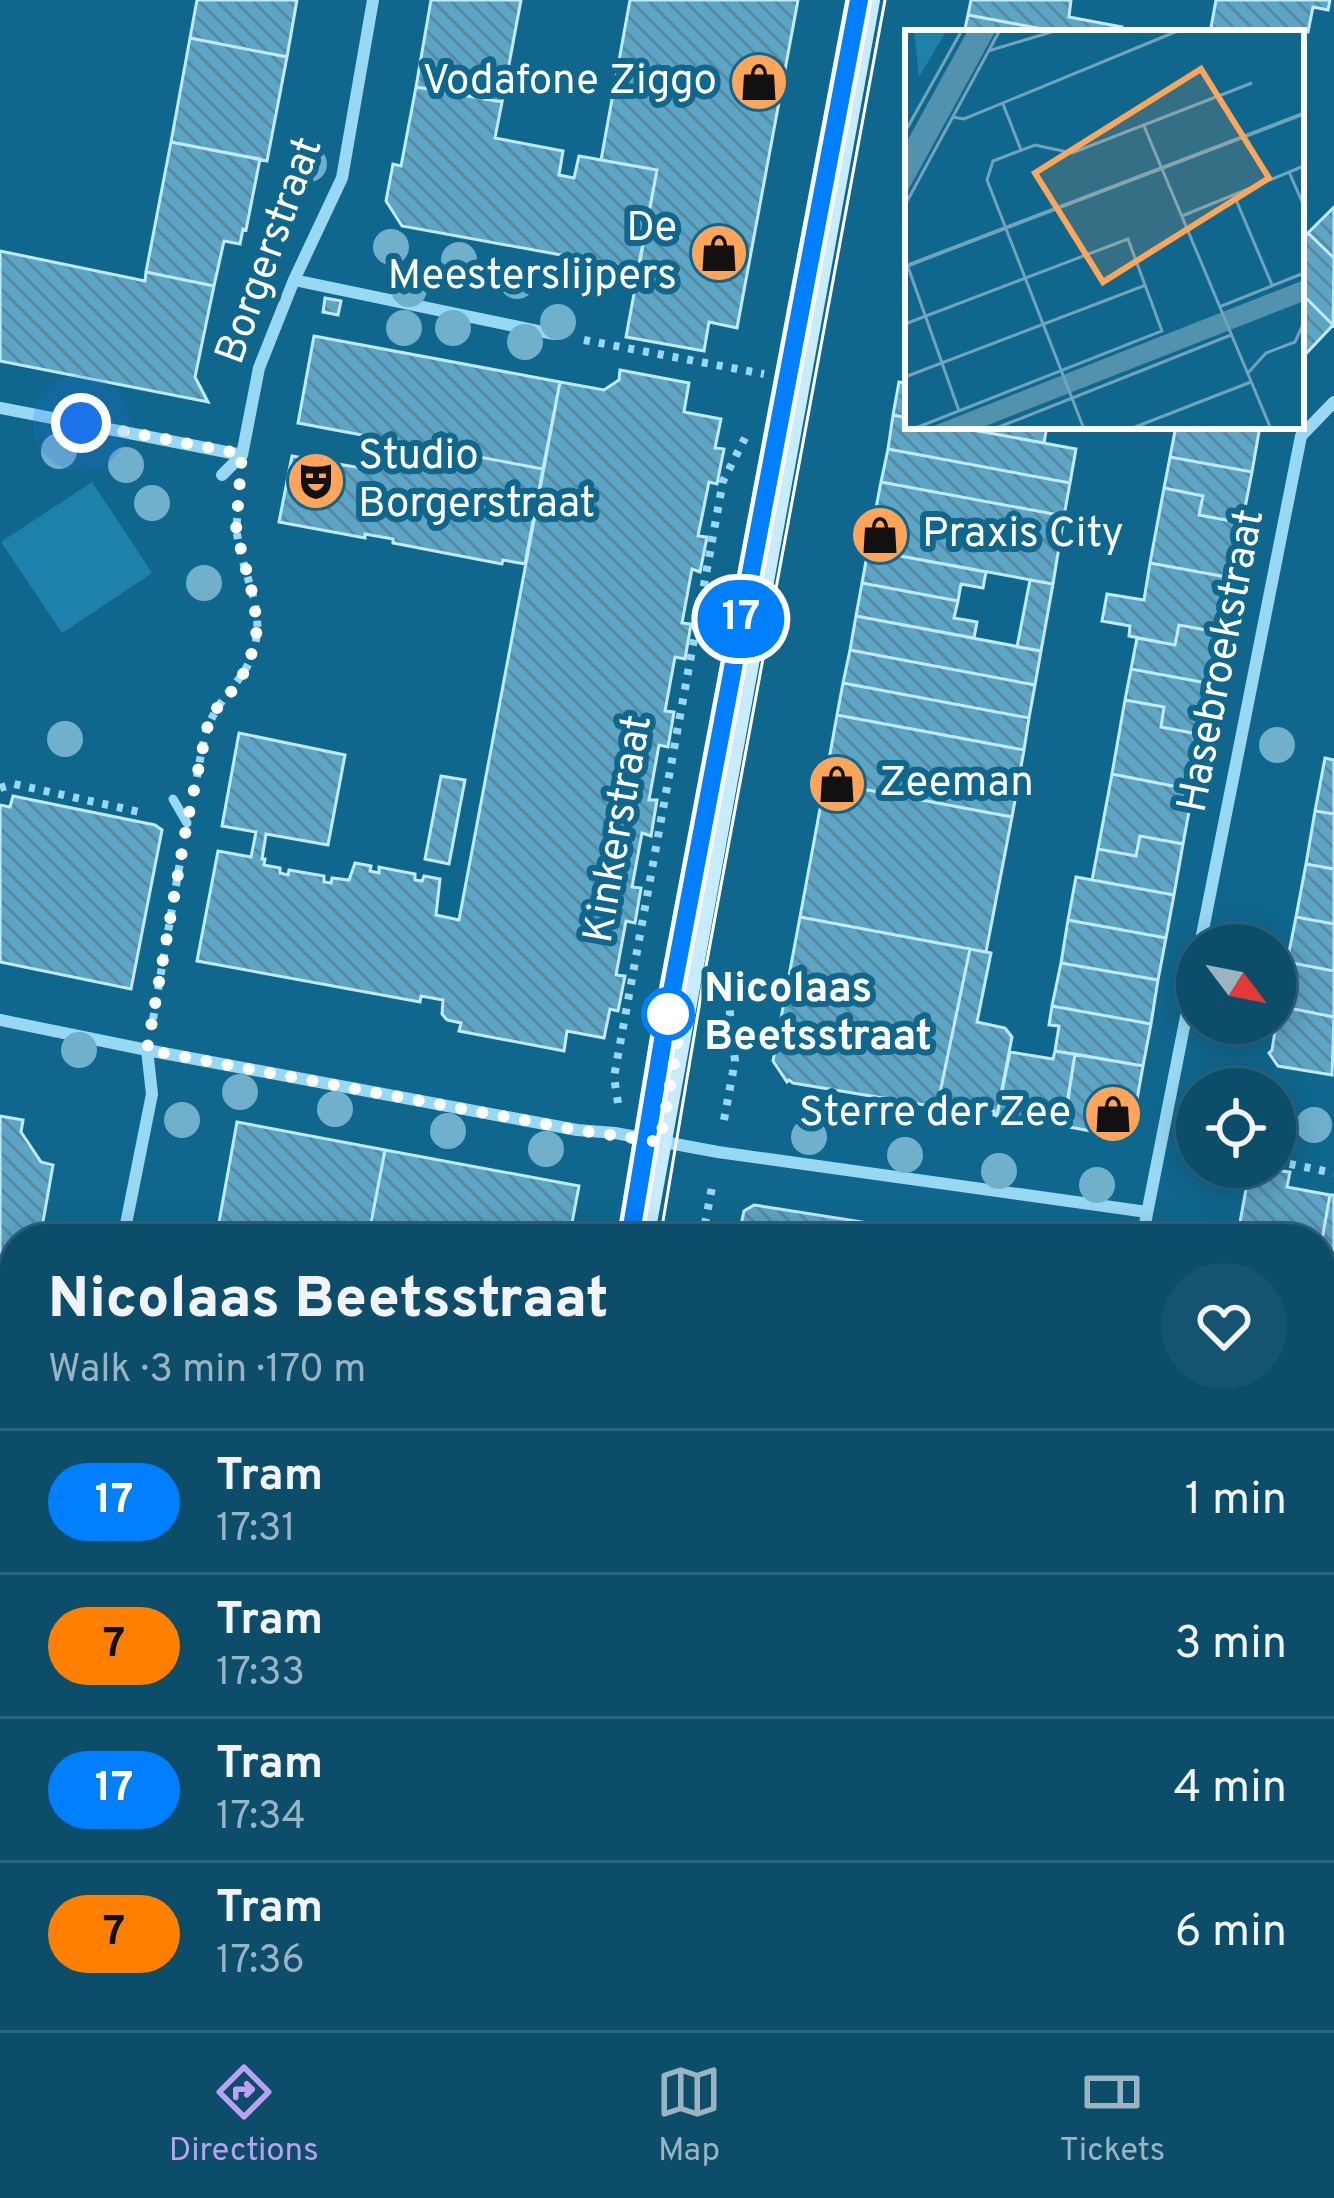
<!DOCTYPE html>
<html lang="en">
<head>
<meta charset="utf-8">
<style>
	body { margin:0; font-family:Overpass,sans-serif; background:#155470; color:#f1f3f6; height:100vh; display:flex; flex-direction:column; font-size:45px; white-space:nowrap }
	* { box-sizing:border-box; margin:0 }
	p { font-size:39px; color:#9ab4c1 }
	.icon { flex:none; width:66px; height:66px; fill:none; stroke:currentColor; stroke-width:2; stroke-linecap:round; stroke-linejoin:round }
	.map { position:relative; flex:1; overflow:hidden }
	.details { position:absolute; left:0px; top:1224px; width:1335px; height:807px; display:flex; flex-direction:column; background:#0c4d6a; border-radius:48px 48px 0 0; box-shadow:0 6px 30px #0003,0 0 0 3px #2c647e }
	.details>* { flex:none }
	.badge { padding:0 24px; border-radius:39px; font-size:42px; line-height:78px }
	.needle { width:78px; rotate:122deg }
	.tools { position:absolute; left:1176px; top:924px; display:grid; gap:24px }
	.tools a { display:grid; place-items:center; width:120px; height:120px; border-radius:50%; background:#0c4d6a; box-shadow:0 6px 30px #0003,0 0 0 3px #2c647e; font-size:60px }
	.you { position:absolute; width:60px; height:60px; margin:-30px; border:9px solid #fff; border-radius:50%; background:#1a73e8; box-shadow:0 0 0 18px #1a73e833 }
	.map>.badge { position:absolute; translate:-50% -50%; box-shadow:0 0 0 6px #fff }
	.round { display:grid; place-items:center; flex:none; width:126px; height:126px; border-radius:63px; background:#155470 }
	.summary { display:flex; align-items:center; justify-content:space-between; height:204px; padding:0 48px }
	h1 { font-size:57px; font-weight:800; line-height:90px }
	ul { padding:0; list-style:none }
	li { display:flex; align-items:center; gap:36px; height:144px; padding:0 48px; border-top:3px solid #2c647e }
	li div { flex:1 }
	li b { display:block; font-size:45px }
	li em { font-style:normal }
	li .badge { min-width:132px; font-weight:700; text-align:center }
	.dock { display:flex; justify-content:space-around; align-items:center; height:168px; border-top:3px solid #2c647e; background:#0c4d6a; font-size:33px; color:#9ab4c1 }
	.dock a { display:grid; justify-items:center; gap:6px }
	.dock .on { color:#bca0f2 }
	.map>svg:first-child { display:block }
	.garden { fill:#1e81ab }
	.building { fill:url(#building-back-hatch); stroke:#bfebfd; stroke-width:3 }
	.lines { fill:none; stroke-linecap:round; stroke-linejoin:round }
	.path { stroke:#98d8f2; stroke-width:8; stroke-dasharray:6 9; stroke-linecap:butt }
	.lane { stroke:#98d8f2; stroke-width:9 }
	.street { stroke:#98d8f2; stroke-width:12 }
	.secondary { stroke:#c7ecfc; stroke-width:24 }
	.tram { stroke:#fff; stroke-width:3 }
	.tree { fill:#70b0cb }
	.line-casing { stroke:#fff; stroke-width:27 }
	.line { stroke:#007fff; stroke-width:18 }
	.walk { stroke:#fff; stroke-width:12; stroke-dasharray:0 21.6 }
	.stop-dot { fill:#fff; stroke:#007fff; stroke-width:6 }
	.labels { text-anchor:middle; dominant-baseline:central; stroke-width:12; stroke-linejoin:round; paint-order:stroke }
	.poi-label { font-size:42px; fill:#fff; stroke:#10678d; text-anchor:end }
	.street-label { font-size:42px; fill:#fff; stroke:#10678d }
	.stop-label { font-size:42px; font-weight:bold; fill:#fff; stroke:#10678d; text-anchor:start }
	.inset-road { fill:none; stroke:#70a4bb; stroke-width:3 }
	.view { fill:#ffa559; fill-opacity:0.15; stroke:#ffa559; stroke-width:6 }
	.inset-edge { fill:none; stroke:#fff; stroke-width:6 }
</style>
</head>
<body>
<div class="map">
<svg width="1334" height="2030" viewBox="0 0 1334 2030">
	<defs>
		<pattern id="building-back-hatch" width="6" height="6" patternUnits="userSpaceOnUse" patternTransform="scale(3)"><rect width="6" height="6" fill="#5ca5c4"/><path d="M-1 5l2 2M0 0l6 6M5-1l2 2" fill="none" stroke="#578aa0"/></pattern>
	</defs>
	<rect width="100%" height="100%" fill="#10678d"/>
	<path class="garden" d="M92 482 152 573 62 633 1 542Z"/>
	<path class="building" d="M197 0H297L287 57 190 38Z
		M431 0H521L502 102 416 87Z
		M630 0H798L737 328 709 322 704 351 626 337 657 170 601 160Z
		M971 0H1071L1069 17 1122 27 1121 33H1064L968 15Z
		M1216 0H1330L1328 10 1313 7 1308 32 1296 29 1295 33H1210Z
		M968 15 1064 33H964Z
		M190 38 287 57 267 161 171 142Z
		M416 87 502 102 495 138 563 151 559 175 574 178 579 156 657 170 638 269 402 226 386 201 393 164 401 166Z
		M171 142 260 159 246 230 243 229 240 244 224 241 214 286 146 272Z
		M1334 207V258L1308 233Z
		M1308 233 1334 258 1333 325 1301 293V241Z
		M0 251 145 281 146 272 214 286 195 377 208 402 0 361Z
		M1301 293 1333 325 1301 359Z
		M325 298 341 301 338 315 323 312Z
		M314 336 560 382 543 469 298 423Z
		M620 370 689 383 684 412 721 419 715 448 724 449 717 484 709 482 698 536 707 537 700 572 692 569 682 623 691 624 685 659 675 657 665 711 674 712 668 747 659 745 649 800H657L651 836 642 833 632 887 641 888 635 923 626 921 616 975 625 976 618 1011 610 1009 604 1038 567 1031 564 1051 459 1031 461 1023 447 1020 442 1014 443 1000 421 996 420 1002 197 961 218 851 251 857 256 832 222 826 239 733 345 755 328 845 266 834 262 859H265L264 865 280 868V873L288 875 289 870 324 876V882L331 883 332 878 349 880 355 863 371 866 370 871 379 873V867L415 874V880L422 881 424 876 440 879 436 915 459 920 560 382 604 390 619 380Z
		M899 382 908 384V418L893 415Z
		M893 415 908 418V426H951L1076 449 1070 483 888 449Z
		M951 426H1047L1044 443Z
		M1176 426H1260L1252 472 1170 457Z
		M367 436 543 469 525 564 503 560 502 564 393 543V539L365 534V538L279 522 292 456 361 468Z
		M888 449 1070 483 1064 516 881 482Z
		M1170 457 1252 472 1242 523 1199 515 1203 496 1164 488Z
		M881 482 1064 516 1053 584 868 550Z
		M1164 488 1203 496 1199 515 1242 523 1232 578 1150 563Z
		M868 550 986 572 983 588 961 584 958 601 862 583Z
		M1150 563 1232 578 1222 633 1179 625 1175 645 1129 636 1130 626 1102 621 1107 594 1144 600Z
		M1030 580 1053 584 1041 651 1017 647Z
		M862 583 958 601 954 618 977 622 974 638 856 616Z
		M856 616 1041 651 1035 685 850 650Z
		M1179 625 1222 633 1212 684 1131 669 1137 638 1175 645Z
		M850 650 1035 685 1029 718 843 683Z
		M1131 669 1212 684 1203 735 1161 727 1164 707 1125 700Z
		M843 683 1029 718 1024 750 837 715Z
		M1125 700 1164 707 1161 727 1203 735 1193 790 1112 774Z
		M837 715 1024 750 1012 817 825 782Z
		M1325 758 1334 760V814L1315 811Z
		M1112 774 1193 790 1183 844 1140 836 1136 856 1098 849Z
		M441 776 465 780 449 864 425 859Z
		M825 782 1012 817 986 952 800 917Z
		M13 796 155 825 162 830 131 989 0 962V805L10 807Z
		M1315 811 1334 814V869L1306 864Z
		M1140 836 1183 844 1174 895 1092 880 1098 849 1136 856Z
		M1306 864 1334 869V924L1296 917Z
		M1076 877 1174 895 1166 938 1068 920Z
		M800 917 970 949 937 1107 793 1083 789 1080 787 1082 773 1061Z
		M1296 917 1334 924V971L1287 962Z
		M1068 920 1166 938 1158 980 1061 963Z
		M970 949 991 953 977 1022 1005 1028 1012 1037 997 1115H994V1111L959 1104 958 1110 937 1107Z
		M1287 962 1334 971V1017L1279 1006Z
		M1061 963 1158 980 1151 1024 1052 1006Z
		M1052 1006 1151 1024 1143 1066 1055 1051 1059 1026 1049 1025Z
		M1279 1006 1334 1017 1332 1075 1278 1066 1269 1053 1272 1050Z
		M1055 1051 1075 1054 1063 1127 997 1116 1010 1052 1053 1059Z
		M1075 1054 1143 1066 1132 1127 1117 1136 1064 1126Z
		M0 1116 23 1120 21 1132 41 1162 53 1165 40 1239H15V1369L0 1450Z
		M237 1122 385 1150 368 1239H216Z
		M385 1150 579 1186 569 1239H368Z
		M1250 1167 1290 1172 1287 1187 1330 1195 1320 1251V1239H1237Z
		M1330 1195H1334V1281L1320 1279V1251Z
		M754 1205 862 1222 859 1239H738L744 1211Z
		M863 1223 896 1228 894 1239H859Z
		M896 1228 930 1234 929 1239H894Z
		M1326 1766 1334 1768V1793L1321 1791Z
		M1334 1851V1905L1323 1904Z
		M1323 1904 1334 1905V1938L1320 1936Z
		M1333 1938H1334V2030L1315 2026 1317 2016H1320V2000Z
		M71 2016H186L184 2030H69Z
		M256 2016H425L422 2030H253Z
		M592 2016H761L758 2030H590Z
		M866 2016H966L964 2030H863Z
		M1093 2016H1196L1194 2030H1092Z"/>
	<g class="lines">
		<path class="path" d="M584 340 764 374
			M197 777C201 756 203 733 214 714 231 683 253 673 257 633 260 599 240 566 237 532 236 523 238 513 238 504
			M0 788 14 784 144 813
			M153 1019 182 851
			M618 1103 614 1077 723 481 745 438
			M724 1120 735 1061 729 1004
			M1275 1161 1334 1173
			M702 1239 713 1182"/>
		<path class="lane" d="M173 799 187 823"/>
		<path class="street" d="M294 280 553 334
			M0 408 242 455
			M222 475 242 455 259 368 294 280 342 178 373 0
			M1200 945 1301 436 1334 402
			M0 1020 147 1050 577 1130 615 1133 718 1152 1147 1212
			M123 1239 152 1094 147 1050
			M1142 1239 1197 961
			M0 1615 15 1617
			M0 1899 15 1813
			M999 2030 1002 2016"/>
		<path class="secondary" d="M642 1239 868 0
			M494 2030 497 2016"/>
		<path class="tram" d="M630 1239 664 1034 859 0
			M660 1239 704 977 885 0
			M482 2030 484 2016
			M509 2030 512 2016"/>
	</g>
	<g class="tree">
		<circle cx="309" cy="164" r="18"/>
		<circle cx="391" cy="247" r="18"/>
		<circle cx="459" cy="260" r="18"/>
		<circle cx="517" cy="281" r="18"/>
		<circle cx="409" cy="289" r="18"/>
		<circle cx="558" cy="322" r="18"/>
		<circle cx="404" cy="328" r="18"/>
		<circle cx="453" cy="328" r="18"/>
		<circle cx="525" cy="342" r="18"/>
		<circle cx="59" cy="451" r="18"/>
		<circle cx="126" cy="465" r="18"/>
		<circle cx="152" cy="503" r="18"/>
		<circle cx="204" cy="583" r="18"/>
		<circle cx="65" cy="739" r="18"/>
		<circle cx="1277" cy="745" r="18"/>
		<circle cx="79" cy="1050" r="18"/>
		<circle cx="240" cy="1092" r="18"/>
		<circle cx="335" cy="1109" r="18"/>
		<circle cx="182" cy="1120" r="18"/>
		<circle cx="1314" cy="1125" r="18"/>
		<circle cx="448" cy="1131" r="18"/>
		<circle cx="809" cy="1137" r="18"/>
		<circle cx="546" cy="1149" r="18"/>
		<circle cx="905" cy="1155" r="18"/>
		<circle cx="999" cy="1171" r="18"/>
		<circle cx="1097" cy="1185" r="18"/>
	</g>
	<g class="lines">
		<g class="line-casing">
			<path id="line" d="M630 1239 664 1034 859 0"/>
		</g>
		<use href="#line" class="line"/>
		<path class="walk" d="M81 423 242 454 236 530 254 600 257 630 250 660 238 684 217 708 207 728 187 823 147 1050 577 1130 660 1142 682 1017 668 1014"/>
	</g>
	<defs>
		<g id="shop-disc" transform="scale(3)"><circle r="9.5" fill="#ffa559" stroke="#10678d"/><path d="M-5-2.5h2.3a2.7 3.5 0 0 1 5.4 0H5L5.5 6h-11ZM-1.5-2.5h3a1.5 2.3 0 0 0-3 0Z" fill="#111"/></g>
		<g id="theatre-disc" transform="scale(3)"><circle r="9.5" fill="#ffa559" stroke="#10678d"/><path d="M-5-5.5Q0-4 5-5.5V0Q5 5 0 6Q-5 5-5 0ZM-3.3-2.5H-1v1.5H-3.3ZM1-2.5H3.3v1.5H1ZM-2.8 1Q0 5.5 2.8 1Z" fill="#111"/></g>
	</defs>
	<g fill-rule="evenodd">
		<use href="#shop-disc" x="759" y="82"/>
		<use href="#shop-disc" x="719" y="253"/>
		<use href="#theatre-disc" x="316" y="481"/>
		<use href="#shop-disc" x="880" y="535"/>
		<use href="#shop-disc" x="837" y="784"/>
		<use href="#shop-disc" x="1113" y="1114"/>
	</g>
	<circle class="stop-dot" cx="668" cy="1014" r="24"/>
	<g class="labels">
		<g class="poi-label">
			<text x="717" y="82">Vodafone Ziggo</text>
			<text x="677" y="229">De<tspan x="677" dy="48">Meesterslijpers</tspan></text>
			<text x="358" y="457" text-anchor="start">Studio<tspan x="358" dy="48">Borgerstraat</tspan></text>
			<text x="922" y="535" text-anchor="start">Praxis City</text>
			<text x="879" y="784" text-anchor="start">Zeeman</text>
			<text x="1071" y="1114">Sterre der Zee</text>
		</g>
		<g class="street-label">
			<text transform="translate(271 251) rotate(-70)">Borgerstraat</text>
			<text transform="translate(1223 661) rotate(-79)">Hasebroekstraat</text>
			<text transform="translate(620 829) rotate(-80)">Kinkerstraat</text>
		</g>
		<g class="stop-label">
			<text x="704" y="990">Nicolaas<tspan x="704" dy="48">Beetsstraat</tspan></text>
		</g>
	</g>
	<g transform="translate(905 30)">
		<rect width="399" height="399" fill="#10678d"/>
		<path d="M9 0H42L14 47Z" fill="#1e81ab"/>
		<path d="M63 0H91L0 166V115ZM399 250V271L73 399H21Z" fill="#5292ad"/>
		<path class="inset-road" d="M83 21 153 0M98 74 116 120M47 87 59 89 275 0M239 96 366 399M0 102 57 0M384 142 399 176M329 165 367 255M0 175 95 0M277 186 399 136M0 236 399 83M0 237 399 84M3 237 54 381M314 277 399 243M0 294 223 209 257 301 8 399M343 343 361 323 390 312 399 292M0 347 241 255M89 399 326 305M179 399 82 150 88 131 130 115 167 123 347 53M225 399 346 352"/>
		<path class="view" d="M296 39 364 148 198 252 130 143Z"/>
		<rect width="399" height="399" class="inset-edge"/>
	</g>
</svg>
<div class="tools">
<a><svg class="needle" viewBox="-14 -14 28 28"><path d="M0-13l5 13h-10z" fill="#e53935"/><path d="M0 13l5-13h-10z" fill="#9ab4c1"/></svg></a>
<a><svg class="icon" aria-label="locate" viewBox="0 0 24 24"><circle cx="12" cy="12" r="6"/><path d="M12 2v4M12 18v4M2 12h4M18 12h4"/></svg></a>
</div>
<div class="you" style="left:81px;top:423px"></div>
<b class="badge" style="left:741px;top:619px;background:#007fff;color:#fff">17</b>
<section class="details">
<div class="summary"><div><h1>Nicolaas Beetsstraat</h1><p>Walk · 3 min · 170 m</p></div><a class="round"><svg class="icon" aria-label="heart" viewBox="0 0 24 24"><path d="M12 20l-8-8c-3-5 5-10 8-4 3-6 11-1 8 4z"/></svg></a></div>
<ul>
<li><span class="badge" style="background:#007fff;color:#fff">17</span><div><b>Tram</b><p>17:31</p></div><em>1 min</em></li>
<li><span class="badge" style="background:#ff7f00;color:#111">7</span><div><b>Tram</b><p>17:33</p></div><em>3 min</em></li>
<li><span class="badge" style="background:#007fff;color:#fff">17</span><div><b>Tram</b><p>17:34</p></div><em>4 min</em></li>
<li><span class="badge" style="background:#ff7f00;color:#111">7</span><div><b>Tram</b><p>17:36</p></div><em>6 min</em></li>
</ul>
</section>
</div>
<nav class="dock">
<a class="on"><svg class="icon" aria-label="directions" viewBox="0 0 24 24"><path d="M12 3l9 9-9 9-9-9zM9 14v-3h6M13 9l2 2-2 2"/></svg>Directions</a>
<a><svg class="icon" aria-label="map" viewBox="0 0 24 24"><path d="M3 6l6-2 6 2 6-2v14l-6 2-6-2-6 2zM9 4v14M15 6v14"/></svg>Map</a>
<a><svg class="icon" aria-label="tickets" viewBox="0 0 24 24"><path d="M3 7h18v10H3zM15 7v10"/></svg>Tickets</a>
</nav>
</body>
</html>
